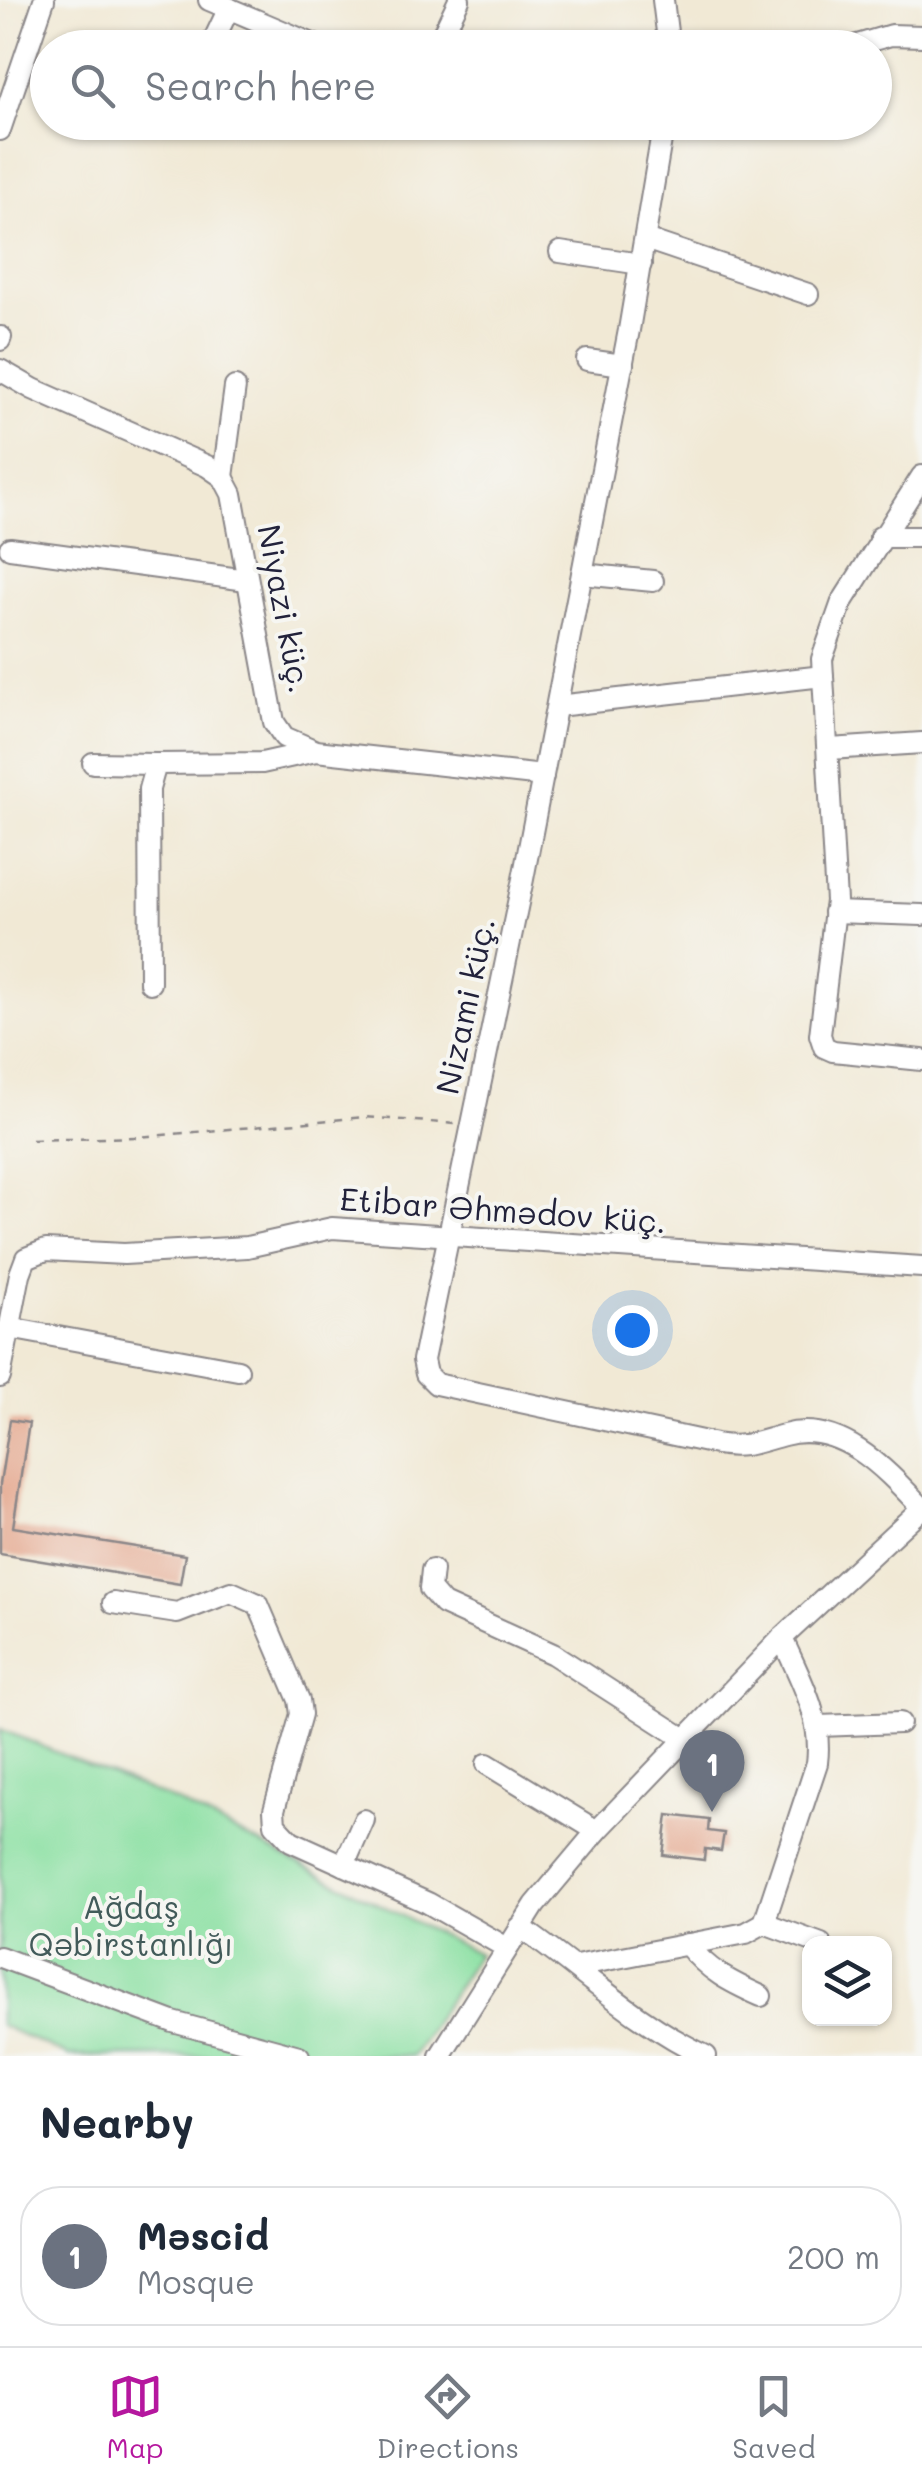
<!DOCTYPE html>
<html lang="en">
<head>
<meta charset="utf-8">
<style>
	:root { --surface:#fff; --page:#f2f2f3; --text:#1f2937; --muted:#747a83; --line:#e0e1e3; --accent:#b5179e }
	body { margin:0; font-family:Mali,sans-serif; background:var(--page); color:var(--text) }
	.controls { position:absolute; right:30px; bottom:30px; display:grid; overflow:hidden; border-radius:20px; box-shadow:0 2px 8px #0004 }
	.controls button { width:90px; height:90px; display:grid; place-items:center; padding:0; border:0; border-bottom:2px solid var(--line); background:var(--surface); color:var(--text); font:50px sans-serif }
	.you { position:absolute; left:632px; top:1330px; width:35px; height:35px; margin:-25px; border:8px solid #fff; border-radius:50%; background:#1a73e8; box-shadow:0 0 0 15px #1a73e833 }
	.badge { display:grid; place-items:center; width:65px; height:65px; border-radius:50%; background:var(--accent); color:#fff; font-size:32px; font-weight:700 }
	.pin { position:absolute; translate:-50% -82px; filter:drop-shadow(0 2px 5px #0008) }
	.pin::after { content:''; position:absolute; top:52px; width:35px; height:30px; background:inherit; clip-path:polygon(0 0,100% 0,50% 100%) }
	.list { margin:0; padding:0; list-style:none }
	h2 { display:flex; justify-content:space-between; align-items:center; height:130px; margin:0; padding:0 40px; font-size:42px }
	h2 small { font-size:32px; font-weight:400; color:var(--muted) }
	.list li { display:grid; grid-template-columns:65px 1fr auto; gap:30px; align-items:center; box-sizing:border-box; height:140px; margin:0 20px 20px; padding:0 20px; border:2px solid var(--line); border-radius:40px }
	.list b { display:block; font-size:38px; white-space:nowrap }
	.list p { margin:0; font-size:32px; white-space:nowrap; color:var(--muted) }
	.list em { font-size:32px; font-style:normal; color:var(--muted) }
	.icon { flex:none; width:55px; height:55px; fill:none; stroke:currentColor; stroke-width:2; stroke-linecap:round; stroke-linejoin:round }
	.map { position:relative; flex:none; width:922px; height:2056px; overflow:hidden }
	.search { position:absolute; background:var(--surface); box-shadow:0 2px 8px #0004; left:30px; right:30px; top:30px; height:110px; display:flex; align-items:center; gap:25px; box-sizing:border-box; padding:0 35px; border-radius:55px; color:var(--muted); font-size:38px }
	.sheet { height:290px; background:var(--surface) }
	nav { display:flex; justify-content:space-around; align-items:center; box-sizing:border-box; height:140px; border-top:2px solid var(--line); background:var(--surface); font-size:28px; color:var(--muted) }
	nav a { display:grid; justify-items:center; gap:5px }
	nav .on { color:var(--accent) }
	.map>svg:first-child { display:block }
	.green { fill:#8be0a3; stroke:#56816f; stroke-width:2.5 }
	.building { fill:#e5aa92 }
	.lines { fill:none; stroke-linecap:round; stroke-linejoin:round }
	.minor-casing { stroke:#8a8688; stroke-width:24 }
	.path { stroke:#8a8688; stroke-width:2.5; stroke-dasharray:8 8; stroke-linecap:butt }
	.minor { stroke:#fff; stroke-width:20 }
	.labels { text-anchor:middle; stroke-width:8; stroke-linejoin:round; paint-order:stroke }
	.street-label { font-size:32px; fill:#22223b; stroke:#f6f6f2 }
	.park-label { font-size:32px; fill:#425b5a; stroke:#f6f6f2 }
</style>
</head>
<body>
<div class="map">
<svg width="922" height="2056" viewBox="0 0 922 2056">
	<rect width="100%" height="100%" fill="#f6f6f2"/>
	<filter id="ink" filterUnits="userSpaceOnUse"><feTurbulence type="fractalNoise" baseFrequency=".01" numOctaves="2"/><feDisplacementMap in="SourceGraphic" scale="20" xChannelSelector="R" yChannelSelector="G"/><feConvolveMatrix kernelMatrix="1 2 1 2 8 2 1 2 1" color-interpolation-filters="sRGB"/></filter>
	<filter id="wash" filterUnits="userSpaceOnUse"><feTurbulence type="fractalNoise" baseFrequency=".0048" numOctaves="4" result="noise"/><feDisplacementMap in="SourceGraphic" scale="40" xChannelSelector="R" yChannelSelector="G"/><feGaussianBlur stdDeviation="2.25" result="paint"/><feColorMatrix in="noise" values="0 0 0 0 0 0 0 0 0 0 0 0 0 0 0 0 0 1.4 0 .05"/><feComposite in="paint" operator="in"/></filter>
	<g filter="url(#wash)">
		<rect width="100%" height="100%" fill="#f1e9d5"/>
		<path class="green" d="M0 1729 179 1803 478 1954 412 2056H68L0 2025Z"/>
		<g id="blocks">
			<g class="building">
				<path d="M10 1420 29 1423 13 1527 185 1555 180 1584 0 1554V1484Z"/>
				<path d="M668 1815 709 1820 708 1831 724 1833 721 1851 705 1849 704 1860 663 1855Z"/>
			</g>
		</g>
	</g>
	<g filter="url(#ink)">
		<use href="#blocks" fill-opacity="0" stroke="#8a8688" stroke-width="2.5"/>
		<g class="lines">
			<g class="minor-casing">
				<g id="minor">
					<path d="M209 0 322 48"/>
					<path d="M663 0 669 48"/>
					<path d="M210 48 229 8"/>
					<path d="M436 48 459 0"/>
					<path d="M847 48 891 35 922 36"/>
					<path d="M664 122 629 330 523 879 423 1360 426 1374 436 1384 716 1444C744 1449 757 1442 784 1435 841 1419 887 1471 922 1508"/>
					<path d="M0 130 44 0"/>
					<path d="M645 239 808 294"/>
					<path d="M560 252 641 264"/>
					<path d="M0 340 1 337"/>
					<path d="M587 360 623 365"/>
					<path d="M0 370 33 389 207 466 223 477 232 494 274 722 284 737 316 751 543 776"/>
					<path d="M922 476 842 602 822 659 836 901 820 1035 824 1047 833 1051 922 1060"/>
					<path d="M223 477 235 387"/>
					<path d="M880 537H922"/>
					<path d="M10 548 247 580"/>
					<path d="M582 574 653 581"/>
					<path d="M557 706 823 676"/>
					<path d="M830 749 922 743"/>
					<path d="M93 763 156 764"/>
					<path d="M834 912 922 915"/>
					<path d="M150 983 149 789 156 764 262 763 316 751"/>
					<path d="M9 1328 238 1370"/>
					<path d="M0 1377 20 1274 26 1258 46 1250 124 1254 247 1247 332 1228 922 1267"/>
					<path d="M432 1570 430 1589 443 1604 553 1654 685 1739"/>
					<path d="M113 1603 177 1613 231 1592 258 1604 299 1700 301 1714 274 1810 275 1824 291 1841 428 1903 507 1948"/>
					<path d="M819 1726 900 1723"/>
					<path d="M487 1764 597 1831"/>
					<path d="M344 1865 364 1820"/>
					<path d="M764 1923 821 1944"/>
					<path d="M520 1927C583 1971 636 2023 706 2056"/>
					<path d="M687 1944C708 1971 730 1982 761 1996"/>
					<path d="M0 1957 173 2022 299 2056"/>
					<path d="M576 1966 746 1933 764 1923 817 1763C823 1717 800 1679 782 1638"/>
					<path d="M440 2056 535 1905 597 1831 782 1638 922 1508"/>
				</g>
			</g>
			<path class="path" d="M32 1140 139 1137 365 1117 455 1124"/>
			<use href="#minor" class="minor"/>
		</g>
	</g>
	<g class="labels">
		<g class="street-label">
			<text transform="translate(284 609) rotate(79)" y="11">Niyazi küç.</text>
			<text transform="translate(466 1006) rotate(-78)" y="11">Nizami küç.</text>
			<text transform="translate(503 1211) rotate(4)" y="11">Etibar Əhmədov küç.</text>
		</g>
		<g class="park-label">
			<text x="131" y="1919">Ağdaş<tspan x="131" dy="37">Qəbirstanlığı</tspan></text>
		</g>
	</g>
</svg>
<div class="controls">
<button><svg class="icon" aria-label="layers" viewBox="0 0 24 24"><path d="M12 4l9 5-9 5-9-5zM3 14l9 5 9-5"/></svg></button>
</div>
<div class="you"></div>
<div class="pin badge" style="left:712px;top:1812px;background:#6b7280">1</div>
<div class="search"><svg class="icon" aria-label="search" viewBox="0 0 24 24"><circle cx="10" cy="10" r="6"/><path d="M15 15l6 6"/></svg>Search here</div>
</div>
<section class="sheet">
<h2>Nearby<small></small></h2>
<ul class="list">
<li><span class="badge" style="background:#6b7280">1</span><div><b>Məscid</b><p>Mosque</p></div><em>200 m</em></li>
</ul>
</section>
<nav>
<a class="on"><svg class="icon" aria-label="map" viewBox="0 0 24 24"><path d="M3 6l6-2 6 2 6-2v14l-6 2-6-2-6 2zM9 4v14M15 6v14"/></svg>Map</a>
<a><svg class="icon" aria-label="directions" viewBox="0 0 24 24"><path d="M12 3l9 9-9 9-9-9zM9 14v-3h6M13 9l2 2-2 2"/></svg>Directions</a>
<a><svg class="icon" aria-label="saved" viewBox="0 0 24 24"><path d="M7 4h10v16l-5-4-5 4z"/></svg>Saved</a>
</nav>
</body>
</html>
